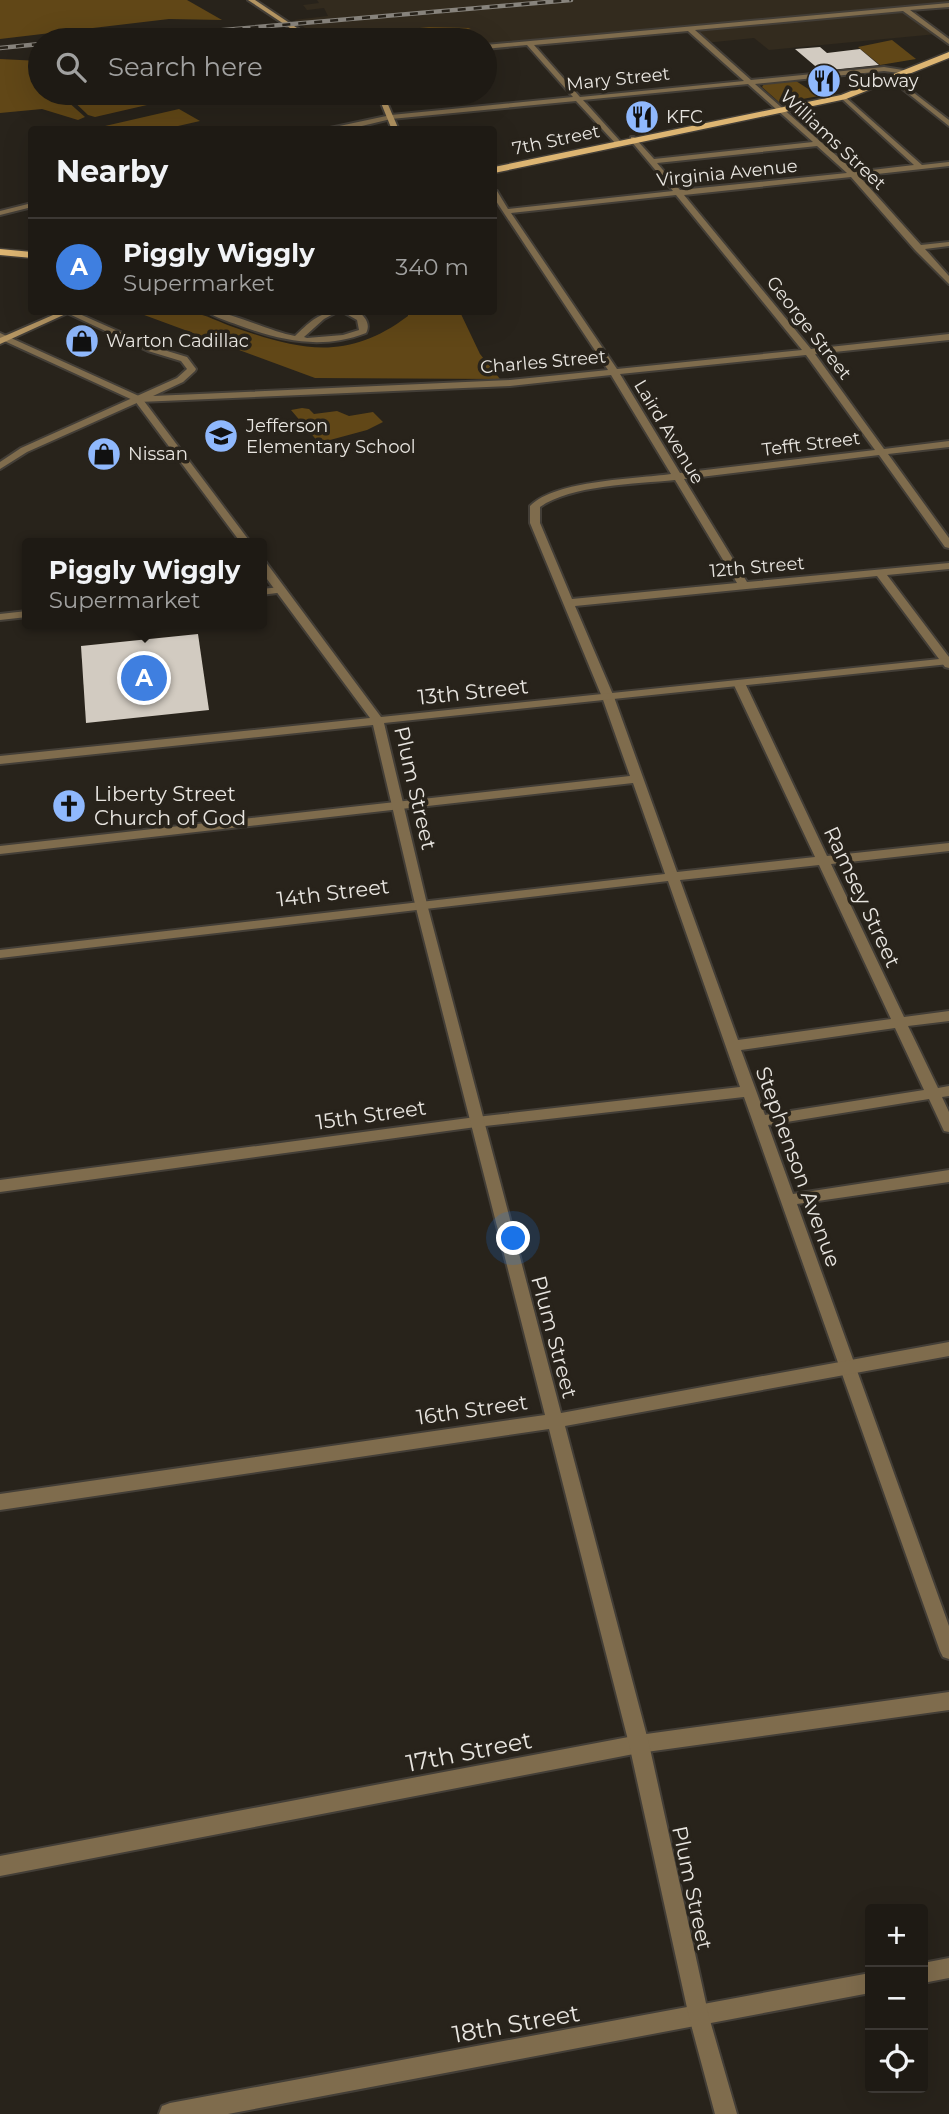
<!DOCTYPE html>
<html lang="en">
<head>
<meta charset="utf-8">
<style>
	:root { --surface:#1e1a14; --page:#2b2722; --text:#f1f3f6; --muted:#a1a1a0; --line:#3c3834; --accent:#7c3aed }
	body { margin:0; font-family:Montserrat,sans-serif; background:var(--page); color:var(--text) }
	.controls { position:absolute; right:21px; bottom:21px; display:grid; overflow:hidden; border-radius:7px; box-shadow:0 7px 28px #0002 }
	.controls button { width:63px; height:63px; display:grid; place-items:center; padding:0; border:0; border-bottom:2px solid var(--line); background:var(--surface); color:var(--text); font:35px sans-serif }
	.you { position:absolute; left:514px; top:1239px; width:24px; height:24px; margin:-18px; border:5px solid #fff; border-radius:50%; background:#1a73e8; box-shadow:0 0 0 10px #1a73e833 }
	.badge { display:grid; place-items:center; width:46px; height:46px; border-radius:50%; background:var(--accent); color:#fff; font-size:23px; font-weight:700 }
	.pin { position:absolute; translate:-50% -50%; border:4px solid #fff; box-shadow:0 2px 7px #0006 }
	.popup { position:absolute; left:22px; top:538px; width:245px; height:91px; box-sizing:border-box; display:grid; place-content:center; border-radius:7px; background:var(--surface); filter:drop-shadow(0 2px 5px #0005); font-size:23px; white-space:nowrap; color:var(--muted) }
	.popup b { font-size:26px; color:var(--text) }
	.popup::after { content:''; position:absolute; left:50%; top:100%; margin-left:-14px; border:14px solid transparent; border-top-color:var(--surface) }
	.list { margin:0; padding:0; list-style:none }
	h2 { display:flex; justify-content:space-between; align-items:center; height:91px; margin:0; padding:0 28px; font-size:30px }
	h2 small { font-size:23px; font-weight:400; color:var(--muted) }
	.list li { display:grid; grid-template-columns:46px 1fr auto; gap:21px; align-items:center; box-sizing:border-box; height:98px; padding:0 28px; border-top:2px solid var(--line) }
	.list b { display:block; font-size:26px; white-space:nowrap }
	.list p { margin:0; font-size:23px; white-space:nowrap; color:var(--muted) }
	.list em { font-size:23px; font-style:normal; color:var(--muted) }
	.icon { flex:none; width:38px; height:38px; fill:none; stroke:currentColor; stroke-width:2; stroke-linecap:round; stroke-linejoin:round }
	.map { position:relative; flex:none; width:949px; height:2114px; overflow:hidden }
	.search { position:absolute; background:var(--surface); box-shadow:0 7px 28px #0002; left:28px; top:28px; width:469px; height:77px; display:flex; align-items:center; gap:18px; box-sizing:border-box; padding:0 24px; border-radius:38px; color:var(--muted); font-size:26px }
	.panel { position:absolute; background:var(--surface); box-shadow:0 7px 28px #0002; left:28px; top:126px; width:469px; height:189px; border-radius:7px }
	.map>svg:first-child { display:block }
	.built { fill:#332b1e }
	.green { fill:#614717 }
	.building { fill:#d2cbc1 }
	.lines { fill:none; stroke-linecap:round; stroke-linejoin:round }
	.minor-casing { stroke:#433e37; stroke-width:4 }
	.tertiary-casing { stroke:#433e37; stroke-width:4 }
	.secondary-casing { stroke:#433e37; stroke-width:4 }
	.primary-casing { stroke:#433e37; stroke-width:3 }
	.minor { fill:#7f6c4d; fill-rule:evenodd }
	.tertiary { fill:#7f6c4d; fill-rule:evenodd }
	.secondary { fill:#b49562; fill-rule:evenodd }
	.primary { fill:#ddb572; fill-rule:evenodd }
	.rail-casing { stroke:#88847d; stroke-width:4.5 }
	.rail { stroke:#28231b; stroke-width:2.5; stroke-dasharray:8; stroke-linecap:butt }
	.labels { text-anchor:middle; stroke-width:7; stroke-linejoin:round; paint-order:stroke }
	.far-street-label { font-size:18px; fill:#e8e5e0; stroke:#28231b }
	.far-poi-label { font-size:18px; fill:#e8e5e0; stroke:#28231b; text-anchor:start }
	.street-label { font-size:21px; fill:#e8e5e0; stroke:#28231b }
	.poi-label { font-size:21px; fill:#e8e5e0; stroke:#28231b; text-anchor:start }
	.near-street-label { font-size:24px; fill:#e8e5e0; stroke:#28231b }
</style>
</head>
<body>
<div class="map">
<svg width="949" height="2114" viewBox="0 0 949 2114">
	<rect width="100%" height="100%" fill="#28231b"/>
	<path class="built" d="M317 0H949V5L905 9 937 34 769 50 754 38 705 43 688 28 485 47V40H322L294 20 328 16 324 8 307 10 303 5 319 3Z"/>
	<g class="green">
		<path d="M0 0H187L222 20 169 19 0 39Z"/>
		<path d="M429 27 471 28C437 44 398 40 361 40L360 38 373 33Z"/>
		<path d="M892 40 916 59 880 65 858 47Z"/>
		<path d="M0 59 40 61V93H58L85 117 78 120 42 109 0 113Z"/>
		<path d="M796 81 819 96 780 103 762 87 764 84Z"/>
		<path d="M65 93H199L95 117 88 115Z"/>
		<path d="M179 109 200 121 165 129H92Z"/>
		<path d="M136 312C153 311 173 309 190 312 205 314 221 323 236 328 302 351 348 361 408 316V312H460L480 354 500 379 315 378Z"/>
		<path d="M302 408 309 409 314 414 337 411 349 416 373 412 383 422 367 430 319 443 291 410Z"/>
	</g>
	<g class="building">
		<path d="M820 47 827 53 860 49 879 65 821 71 795 49Z"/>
		<path d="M198 634 209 710 86 723 81 646Z"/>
	</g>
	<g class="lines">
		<g class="minor-casing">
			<g id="minor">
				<path d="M949 3V7L910 10 949 39V44L903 11 695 30 751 80 884 67 909 71 907 74 884 71 755 84 855 172 914 165 841 98 843 95 922 165 949 162V166L859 176 921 245 949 242V246L925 249 949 276V284L915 250 851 177 684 195 811 349 949 334V340L815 354 884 449 949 441V447L888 454 949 538V548L945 547 879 455 684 479 747 582 949 563V569L887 575 949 657V668L945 667 877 576 575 606 614 697 677 872 815 857 733 683 739 680 745 683 827 856 949 843V851L831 864 904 1017 949 1011V1021L908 1026 938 1088 949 1086V1096L942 1097 949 1112V1132L944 1131 929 1099 768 1125 793 1194 949 1170V1182L797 1204 949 1626V1659L943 1657 940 1651 744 1097 476 1127 0 1192V1180L476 1117 740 1087 668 881 0 958V950L665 874 633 783 0 854V846L630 776 602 697 530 523V506C556 480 635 479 671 474L611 375 510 386 139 402 27 452 0 469V462L21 448 177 378 187 369 181 361 148 351 65 312H75L154 347 187 357 196 369 195 371 183 382 153 396 510 380 608 370 494 198V191H497L508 209 673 191 631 141V137H634L654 159 813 142 748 84 583 100 620 141V145H617L576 101 391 119 345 130 330 128 391 115 573 97 527 45 485 49V45ZM688 31 744 81 580 97 534 45ZM817 146 847 173 680 190 657 163ZM676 195 802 350 617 369 511 213ZM806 355 875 450 680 473 620 374ZM675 480 737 583 572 599 540 523V507C571 485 636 484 675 480ZM819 865 891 1019 738 1040 680 880ZM895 1028 924 1090 765 1115 741 1050Z"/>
				<path d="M892 76 949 120V126L890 79Z"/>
				<path d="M32 203V207L0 215V211Z"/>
				<path d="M208 312C228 310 270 332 295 336 308 324 318 312 337 312L324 319 304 337 307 338 343 335 359 330 357 320 343 312 361 314C367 319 370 326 366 333 322 350 281 341 238 325 228 321 216 318 208 312Z"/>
				<path d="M281 587 285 588V592L261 595V589Z"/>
				<path d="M27 611V617L0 620V614Z"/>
				<path d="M949 1692V1710L639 1753 0 1876V1856L639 1735Z"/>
				<path d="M949 1958V1978L923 1983V1963Z"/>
				<path d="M870 1973V1993L228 2114H159L162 2106 170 2103Z"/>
			</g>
		</g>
		<g class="tertiary-casing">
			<g id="tertiary">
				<path d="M0 333 141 397 251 543H241L135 401 0 339Z"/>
				<path d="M261 560 265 561 381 717 949 658V664L384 723 427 904 561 1413 949 1342V1356L565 1426 649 1744 709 2017 737 2114H715L689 2017 629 1744 549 1429 0 1510V1494L545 1415 415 904 373 725 0 764V756L370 718 261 571Z"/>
			</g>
		</g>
		<g class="secondary-casing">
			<g id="secondary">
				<path d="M248 0H255L315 40H308Z"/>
				<path d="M377 93H383L399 130H392Z"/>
				<path d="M60 312H70L0 344V338Z"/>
			</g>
		</g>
		<g class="primary-casing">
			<g id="primary">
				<path d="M949 52V58L846 99 494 173V167L841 95Z"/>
				<path d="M0 249 32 252V258L0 255Z"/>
			</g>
		</g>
		<use href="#minor" class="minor"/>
		<use href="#tertiary" class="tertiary"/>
		<use href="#secondary" class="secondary"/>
		<use href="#primary" class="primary"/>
		<g class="rail-casing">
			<g id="rail">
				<path d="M85 40 117 37"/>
				<path d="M107 40 571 0"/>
				<path d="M0 48 40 44"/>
			</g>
		</g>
		<use href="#rail" class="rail"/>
	</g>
	<defs>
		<g id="restaurant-disc" transform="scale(1.75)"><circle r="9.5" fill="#8fb8fd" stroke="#28231b"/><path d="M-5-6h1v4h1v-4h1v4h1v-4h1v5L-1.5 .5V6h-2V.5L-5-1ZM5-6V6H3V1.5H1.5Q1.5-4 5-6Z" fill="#111"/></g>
		<g id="shop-disc" transform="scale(1.75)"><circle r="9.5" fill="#8fb8fd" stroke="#28231b"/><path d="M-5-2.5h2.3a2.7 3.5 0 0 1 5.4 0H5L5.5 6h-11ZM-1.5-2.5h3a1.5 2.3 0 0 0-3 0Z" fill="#111"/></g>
		<g id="school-disc" transform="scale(1.75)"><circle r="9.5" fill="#8fb8fd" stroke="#28231b"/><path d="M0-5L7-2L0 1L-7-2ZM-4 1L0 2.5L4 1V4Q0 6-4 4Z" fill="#111"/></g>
		<g id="church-disc" transform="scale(1.75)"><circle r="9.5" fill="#8fb8fd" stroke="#28231b"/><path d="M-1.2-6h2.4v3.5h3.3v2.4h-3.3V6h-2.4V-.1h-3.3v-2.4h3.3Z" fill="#111"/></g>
	</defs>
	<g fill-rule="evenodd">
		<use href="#restaurant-disc" x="824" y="81"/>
		<use href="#restaurant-disc" x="642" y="117"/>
		<use href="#shop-disc" x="82" y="341"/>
		<use href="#school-disc" x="221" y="436"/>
		<use href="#shop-disc" x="104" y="454"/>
		<use href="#church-disc" x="69" y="806"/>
	</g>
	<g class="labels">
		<g class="far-street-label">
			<text transform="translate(618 79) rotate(-6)" y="6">Mary Street</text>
			<text transform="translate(556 140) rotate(-12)" y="6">7th Street</text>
			<text transform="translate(833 140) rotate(43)" y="6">Williams Street</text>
			<text transform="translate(727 173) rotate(-6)" y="6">Virginia Avenue</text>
			<text transform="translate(809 328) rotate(52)" y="6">George Street</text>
			<text transform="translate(543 362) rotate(-5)" y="6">Charles Street</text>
			<text transform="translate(669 432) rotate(59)" y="6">Laird Avenue</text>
			<text transform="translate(811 444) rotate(-7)" y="6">Tefft Street</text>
			<text transform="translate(757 567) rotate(-5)" y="6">12th Street</text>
		</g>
		<g class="far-poi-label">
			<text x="848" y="87">Subway</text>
			<text x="666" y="123">KFC</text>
			<text x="106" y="347">Warton Cadillac</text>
			<text x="246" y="432">Jefferson<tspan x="246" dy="21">Elementary School</tspan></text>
			<text x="128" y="460">Nissan</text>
		</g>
		<g class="street-label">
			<text transform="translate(473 692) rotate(-6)" y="7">13th Street</text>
			<text transform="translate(415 788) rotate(77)" y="7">Plum Street</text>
			<text transform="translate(333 893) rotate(-7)" y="7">14th Street</text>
			<text transform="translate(862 897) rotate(65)" y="7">Ramsey Street</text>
			<text transform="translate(371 1115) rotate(-8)" y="7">15th Street</text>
			<text transform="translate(798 1167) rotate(70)" y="7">Stephenson Avenue</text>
			<text transform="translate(554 1337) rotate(75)" y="7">Plum Street</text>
			<text transform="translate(472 1410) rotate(-8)" y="7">16th Street</text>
			<text transform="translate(692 1888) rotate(78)" y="7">Plum Street</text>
		</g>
		<g class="poi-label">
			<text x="94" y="801">Liberty Street<tspan x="94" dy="24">Church of God</tspan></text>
		</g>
		<g class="near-street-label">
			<text transform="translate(469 1752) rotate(-11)" y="8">17th Street</text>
			<text transform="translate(516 2024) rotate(-10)" y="8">18th Street</text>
		</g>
	</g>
</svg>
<div class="controls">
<button>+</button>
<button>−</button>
<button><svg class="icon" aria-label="locate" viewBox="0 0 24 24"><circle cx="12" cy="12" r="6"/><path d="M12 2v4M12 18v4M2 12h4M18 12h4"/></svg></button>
</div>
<div class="you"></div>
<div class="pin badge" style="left:144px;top:678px;background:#3f7fe0">A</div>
<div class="popup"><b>Piggly Wiggly</b>Supermarket</div>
<div class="search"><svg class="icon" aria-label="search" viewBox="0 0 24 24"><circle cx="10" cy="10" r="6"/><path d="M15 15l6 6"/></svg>Search here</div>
<section class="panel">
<h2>Nearby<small></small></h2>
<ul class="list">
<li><span class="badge" style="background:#3f7fe0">A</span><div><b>Piggly Wiggly</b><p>Supermarket</p></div><em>340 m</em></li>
</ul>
</section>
</div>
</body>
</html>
